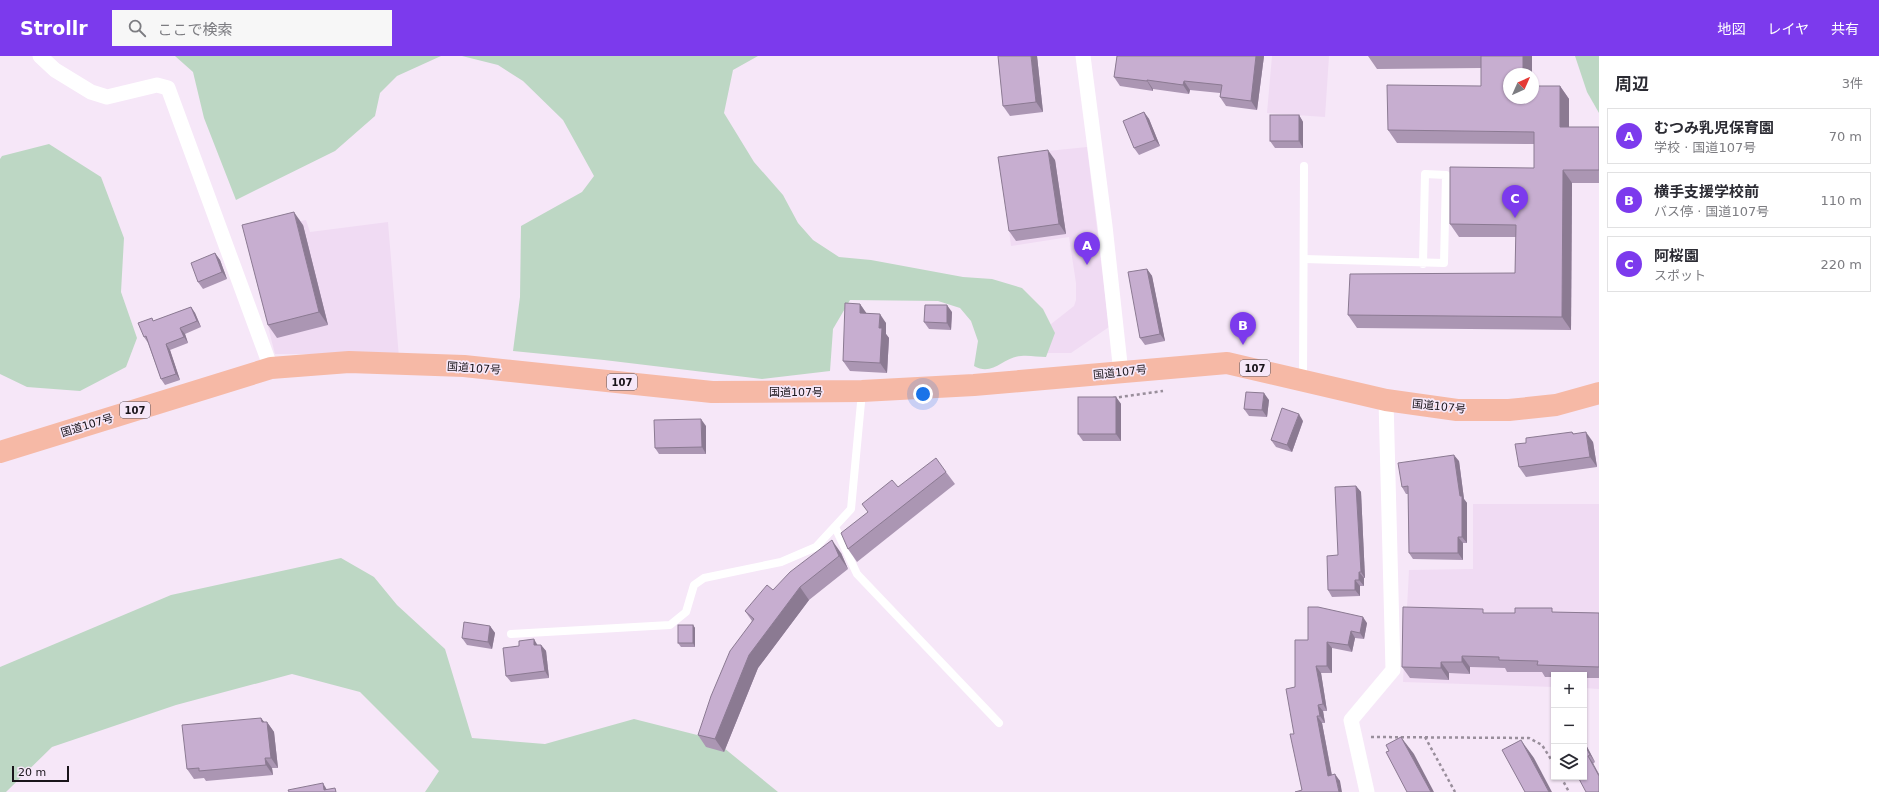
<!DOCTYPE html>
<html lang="ja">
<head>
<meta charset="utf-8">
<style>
	:root { --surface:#fff; --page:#f7f7f7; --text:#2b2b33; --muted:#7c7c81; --line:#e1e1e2; --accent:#7c3aed }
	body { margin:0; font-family:"DejaVu Sans","Noto Sans JP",sans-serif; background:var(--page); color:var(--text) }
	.controls { position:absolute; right:12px; bottom:12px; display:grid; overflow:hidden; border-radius:0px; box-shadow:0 1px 3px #0004 }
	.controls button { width:36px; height:36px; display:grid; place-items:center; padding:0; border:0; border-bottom:1px solid var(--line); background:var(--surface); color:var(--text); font:20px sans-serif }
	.compass { position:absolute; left:1503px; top:12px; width:36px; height:36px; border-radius:50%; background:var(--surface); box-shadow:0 1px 3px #0004; rotate:45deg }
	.scale { position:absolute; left:12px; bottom:10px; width:57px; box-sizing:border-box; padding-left:4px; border:2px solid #19141a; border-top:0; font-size:11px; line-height:14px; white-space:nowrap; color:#19141a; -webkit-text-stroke:3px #f6e7f8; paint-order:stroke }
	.you { position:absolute; left:923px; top:338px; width:14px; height:14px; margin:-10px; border:3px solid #fff; border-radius:50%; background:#1a73e8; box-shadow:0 0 0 6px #1a73e833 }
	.badge { display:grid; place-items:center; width:26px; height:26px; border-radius:50%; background:var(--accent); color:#fff; font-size:13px; font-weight:700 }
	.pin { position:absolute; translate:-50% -33px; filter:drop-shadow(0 1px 2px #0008) }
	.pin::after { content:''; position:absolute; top:21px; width:14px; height:12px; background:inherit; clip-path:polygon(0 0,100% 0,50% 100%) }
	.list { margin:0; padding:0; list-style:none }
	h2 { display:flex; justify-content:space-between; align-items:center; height:52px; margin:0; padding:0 16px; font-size:17px }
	h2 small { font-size:13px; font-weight:400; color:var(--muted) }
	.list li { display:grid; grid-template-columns:26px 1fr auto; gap:12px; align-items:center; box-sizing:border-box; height:56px; margin:0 8px 8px; padding:0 8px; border:1px solid var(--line); border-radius:0px }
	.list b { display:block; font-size:15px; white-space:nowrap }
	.list p { margin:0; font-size:13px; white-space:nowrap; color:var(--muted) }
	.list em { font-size:13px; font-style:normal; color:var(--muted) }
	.icon { flex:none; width:22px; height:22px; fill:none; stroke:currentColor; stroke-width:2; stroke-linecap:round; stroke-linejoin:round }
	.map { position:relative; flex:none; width:1599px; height:736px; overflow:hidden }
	header { display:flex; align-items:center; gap:24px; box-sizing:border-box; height:56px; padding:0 20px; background:var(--accent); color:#fff }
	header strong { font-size:19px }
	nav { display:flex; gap:22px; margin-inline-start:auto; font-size:14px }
	.search { width:280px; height:36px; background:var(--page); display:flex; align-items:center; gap:10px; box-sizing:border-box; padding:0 14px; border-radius:0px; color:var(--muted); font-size:15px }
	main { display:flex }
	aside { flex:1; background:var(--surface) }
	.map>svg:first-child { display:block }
	.built { fill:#f0dbf3 }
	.green { fill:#bdd7c4 }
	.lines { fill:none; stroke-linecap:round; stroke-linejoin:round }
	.path { stroke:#998e9b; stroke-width:2.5; stroke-dasharray:3 3; stroke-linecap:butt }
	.lane { stroke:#fff; stroke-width:8 }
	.street { stroke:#fff; stroke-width:15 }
	.highway { stroke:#f6b9a6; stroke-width:22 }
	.wall { fill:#ab96b3 }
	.shaded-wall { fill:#8b7a92 }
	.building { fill:#c7aed0; stroke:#8b7a92 }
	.labels { text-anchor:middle; stroke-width:3.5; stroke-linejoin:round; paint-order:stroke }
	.shield { fill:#f6e7f8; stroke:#5b535d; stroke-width:1 }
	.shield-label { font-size:10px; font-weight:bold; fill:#19141a }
	.street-label { font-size:11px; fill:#19141a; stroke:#f6e7f8 }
</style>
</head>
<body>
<header>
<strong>Strollr</strong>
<div class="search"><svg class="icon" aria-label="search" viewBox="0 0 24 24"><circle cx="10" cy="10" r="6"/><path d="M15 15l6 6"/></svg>ここで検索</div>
<nav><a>地図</a><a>レイヤ</a><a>共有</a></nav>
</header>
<main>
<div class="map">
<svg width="1599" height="736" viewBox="0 0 1599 736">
	<rect width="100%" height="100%" fill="#f6e7f8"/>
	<g class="built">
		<path d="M1272 0H1329L1325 61 1267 57Z"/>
		<path d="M1087 91 1109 271 1071 297H1036L1032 283 1074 250 1076 244V227L1069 181 1011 190 1000 100Z"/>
		<path d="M306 164 310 176 388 166 399 302 327 298H275L244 177Z"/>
		<path d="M1473 448H1599V633L1584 632V619H1554V631L1403 626 1409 514 1473 513Z"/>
	</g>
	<g class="green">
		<path d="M175 0H441L397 20 380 37 375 60 335 95 236 144 204 62 193 16Z"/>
		<path d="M462 0H758L733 14 724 57 754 106 783 139 798 167 813 184 839 201 871 204 963 221 992 223 1022 232 1043 253 1055 277 1046 301C1038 301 1029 299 1021 300 1003 301 993 321 974 310L978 285 971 265 960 252 938 245 850 244 833 273 830 315 762 323 604 304 513 295 520 241 521 170 582 136 594 120 563 64 523 25 498 9Z"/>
		<path d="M1575 0H1599V57L1587 36Z"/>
		<path d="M49 88 101 121 124 182 121 236 137 282 126 311 80 335 27 331 0 318V103L2 100Z"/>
		<path d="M341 502 374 521 397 549 445 593 472 682 545 688 634 663 713 683 778 736H425L439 715 360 636 292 618 176 649 52 691 6 736H0V611L171 539Z"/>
	</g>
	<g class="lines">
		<g class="path">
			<path d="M1113 342 1163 335"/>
			<path d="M1371 681 1529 682 1542 689 1554 708"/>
			<path d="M1425 681 1455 736"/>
			<path d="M1561 721 1569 736"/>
		</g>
		<g class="lane">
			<path d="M1304 203 1444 207 1446 119 1425 118 1423 208"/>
			<path d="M1303 323 1304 110"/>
			<path d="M835 471 857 518 999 667"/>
			<path d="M511 578 670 569 686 556 694 529 704 522 781 506 816 491 851 453 862 336"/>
		</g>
		<g class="street">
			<path d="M40 0 55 14 91 36 107 41 157 29 168 32 271 312"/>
			<path d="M1083 0 1105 170 1121 317"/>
			<path d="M1367 736 1351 664 1393 614 1386 344"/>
		</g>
		<path class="highway" d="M0 396 271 312 349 306 464 310 712 336 862 335 974 329 1227 307 1386 344 1457 354H1509L1556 349 1599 337"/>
	</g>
	<g class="wall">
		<path d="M1037 0 1043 56 1010 60 1003 50Z"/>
		<path d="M1117 0H1264L1257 54 1226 50 1220 41V37L1190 34 1189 38 1153 33V35L1120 30 1114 21Z"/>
		<path d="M1368 0H1532V18L1509 42 1560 30 1569 43V71H1599V127H1572L1571 274 1357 272 1348 259 1515 217 1516 181H1459L1450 168 1534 112V88L1397 87 1388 74 1481 30V12L1377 13Z"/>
		<path d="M1144 56 1149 63 1160 90 1139 99 1134 92Z"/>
		<path d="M1299 59 1303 66V92H1275L1270 85Z"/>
		<path d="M1055 104 1066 178 1016 185 1009 175Z"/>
		<path d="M303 169 328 269 277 282 268 269Z"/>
		<path d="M215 197 220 204 227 223 203 233 198 226Z"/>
		<path d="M1147 213 1152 220 1165 285 1145 289 1140 282Z"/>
		<path d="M860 248 866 257 886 267V278L889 282 887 317 850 315 843 305Z"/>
		<path d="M191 251 195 257 201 271 185 278 188 287 170 294 180 324 165 329 161 323 148 287 144 281 154 265Z"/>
		<path d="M952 256 951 274 929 273 924 266Z"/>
		<path d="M1116 341 1121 348V385H1083L1078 378Z"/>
		<path d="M1269 344 1267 361 1249 360 1244 353Z"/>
		<path d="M1303 365 1292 396 1276 391 1271 384Z"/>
		<path d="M706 370V398H659L655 392Z"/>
		<path d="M1572 376 1574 378 1593 386 1597 411 1526 421 1519 411 1526 387Z"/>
		<path d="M1459 405 1464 443 1467 447V487H1463V504L1413 503 1409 497 1408 438H1406L1402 431Z"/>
		<path d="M946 416 955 428 857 506 848 493 868 456 898 431Z"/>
		<path d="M1356 430 1361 436 1365 522H1364V530H1360V540L1332 541 1328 534 1338 499Z"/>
		<path d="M841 497 848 513 809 544 758 612 724 696 706 691 698 679 752 565 745 555Z"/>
		<path d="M1555 556 1599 557V622H1584V619H1554V621H1545L1542 616H1507L1505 612 1470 611V618L1449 617V624L1410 622 1402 611 1486 557H1515Z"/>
		<path d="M1367 567 1364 583 1355 582 1352 596 1332 592V617H1321L1327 655H1323L1325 667H1322L1332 719 1340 725 1302 734 1294 678 1295 631 1308 584Z"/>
		<path d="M693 569 695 572V591H681L678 587Z"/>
		<path d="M490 570 495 577 492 593 467 589 462 582Z"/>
		<path d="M538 589H541L546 595 549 622 511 626 506 620Z"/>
		<path d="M261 662 264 666H267L274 676 278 712H272L273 719 206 725 204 722 194 723 187 713Z"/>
		<path d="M1584 685 1595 706 1578 721Z"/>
	</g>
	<g class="shaded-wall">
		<path d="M1031 0H1037L1043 56 1036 46Z"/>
		<path d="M1256 0H1264L1257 54 1251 45Z"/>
		<rect x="1523" y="0" width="9" height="18"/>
		<path d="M1147 24 1153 33V35L1147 25Z"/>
		<path d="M1184 25 1190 34 1189 38 1183 29Z"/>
		<path d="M1560 30 1569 43V84L1560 71Z"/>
		<path d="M1144 56 1149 63 1160 90 1155 84Z"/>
		<path d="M1299 59 1303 66V92L1299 85Z"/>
		<path d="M1048 94 1055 104 1066 178 1059 168Z"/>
		<path d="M1563 114 1572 127 1571 274 1562 261Z"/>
		<path d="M294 156 303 169 328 269 319 256Z"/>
		<path d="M215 197 220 204 227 223 222 216Z"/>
		<path d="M1147 213 1152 220 1165 285 1160 278Z"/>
		<path d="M860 248 867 258 860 257Z"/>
		<path d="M947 249 952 256 951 274 947 267Z"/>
		<path d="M191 251 195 257 201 271 197 265Z"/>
		<path d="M880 258 886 267V278L889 282 887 317 880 307 879 272Z"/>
		<path d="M180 272 185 278 188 287 184 281Z"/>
		<path d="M166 288 170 294 180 324 176 318Z"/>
		<path d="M1264 337 1269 344 1267 361 1262 354Z"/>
		<path d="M1116 341 1121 348V385L1116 378Z"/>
		<path d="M1299 358 1303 365 1292 396 1287 389Z"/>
		<path d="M701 363 706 370V398L702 391Z"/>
		<path d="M1586 376 1593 386 1597 411 1590 401Z"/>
		<path d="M1454 399 1459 405 1464 443 1467 447V487L1462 481 1460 440Z"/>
		<path d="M1356 430 1361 436 1365 522 1361 516Z"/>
		<path d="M1458 481 1463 487V504L1458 497Z"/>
		<path d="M832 484 841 497 848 513 839 500Z"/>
		<path d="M1359 516 1364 522V530L1359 524Z"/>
		<path d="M1355 524 1360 530V540L1355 534Z"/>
		<path d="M800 531 809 544 758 612 724 696 715 683 749 599Z"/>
		<path d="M1363 561 1367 567 1364 583 1360 577Z"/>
		<path d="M693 569 695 572V591L693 587Z"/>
		<path d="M490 570 495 577 492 593 488 586Z"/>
		<path d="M1351 575 1355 582 1352 596 1348 589Z"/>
		<path d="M534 583 538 590 534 589Z"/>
		<path d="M1327 586 1332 592V617L1327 610Z"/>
		<path d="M541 589 546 595 549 622 545 615Z"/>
		<path d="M1462 600 1470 611V618L1462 606Z"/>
		<path d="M1441 606 1449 617V624L1441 612Z"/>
		<path d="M1316 610 1321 617 1327 655 1323 648Z"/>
		<path d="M1318 649 1323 655 1325 667 1320 660Z"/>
		<path d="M1317 660 1322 667 1333 726 1328 720Z"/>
		<path d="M261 662 268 671 267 666 274 676 278 712 271 702Z"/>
		<path d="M1401 681 1414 698 1434 736H1431Z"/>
		<path d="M1521 684 1534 702 1552 736H1549Z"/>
		<path d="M1584 685 1595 706 1590 699 1584 687Z"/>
		<path d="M1588 700 1593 707 1599 718V720Z"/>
		<path d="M265 702 272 712 273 719 266 709Z"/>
		<path d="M1335 718 1340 725 1342 736H1339Z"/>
		<path d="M323 727 327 734H324Z"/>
	</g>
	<g class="building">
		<path d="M998 0H1031L1036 46 1003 50Z"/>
		<path d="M1117 0H1256L1251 45 1220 41 1222 29 1184 25 1183 29 1147 24V25L1114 21Z"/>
		<path d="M1481 0H1523V18H1509V42H1533V30H1560V71H1599V114H1563L1562 261 1348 259 1350 218 1515 217 1516 169 1450 168V111L1534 112V76L1388 74 1387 29 1481 30Z"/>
		<path d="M1144 56 1155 84 1134 92 1123 65Z"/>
		<rect x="1270" y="59" width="29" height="26"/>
		<path d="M1048 94 1059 168 1009 175 998 101Z"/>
		<path d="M294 156 319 256 268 269 242 169Z"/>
		<path d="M215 197 222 216 198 226 191 207Z"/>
		<path d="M1147 213 1160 278 1140 282 1128 216Z"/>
		<path d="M845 247 860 248V257L880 258 879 272H882L880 307 843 305Z"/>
		<path d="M925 249H947V267L924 266Z"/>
		<path d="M191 251 197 265 180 272 184 281 166 288 176 318 161 323 146 280 144 281 138 267 152 262 153 265Z"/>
		<path d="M1246 336 1264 337 1262 354 1244 353Z"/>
		<rect x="1078" y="341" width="38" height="37"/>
		<path d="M1282 352 1299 358 1287 389 1271 384Z"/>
		<path d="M701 363 702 391 655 392 654 364Z"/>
		<path d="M1572 376 1573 378 1586 376 1590 401 1519 411 1515 388 1526 387V382Z"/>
		<path d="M1454 399 1460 440H1462V481H1458V497H1409L1408 430 1402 431 1398 407Z"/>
		<path d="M936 402 946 416 848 493 841 477 868 456 862 448 892 424 898 431Z"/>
		<path d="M1356 430 1361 516H1359V524H1355V534H1328L1327 500 1338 499 1335 431Z"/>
		<path d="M832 484 839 500 800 531 749 599 715 683 698 679 711 640 730 595 754 563 745 555 767 529 773 534 790 516Z"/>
		<path d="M1308 551H1318L1363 561 1360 577 1351 575 1348 589 1327 586V610H1316L1323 648 1318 649 1320 660H1317L1328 720 1335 718 1339 736H1295L1302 734 1290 678H1294L1286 633 1295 631V584H1308Z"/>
		<path d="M1403 551 1483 553V557H1515V552H1552V556L1599 557V611L1537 609 1538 605 1499 604V601L1462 600V606H1441V612L1402 611Z"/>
		<path d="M464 566 490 570 488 586 462 582Z"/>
		<rect x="678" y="569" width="15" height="18"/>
		<path d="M534 583V589H541L545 615 506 620 503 592 519 590V585Z"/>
		<path d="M261 662 262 666H267L271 702H265L266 709 199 715V712L187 713 182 669Z"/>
		<path d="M1401 681 1431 736H1407L1386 696 1389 695 1386 689Z"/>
		<path d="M1521 684 1549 736H1525L1502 694Z"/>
		<path d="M1584 687 1590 699 1588 700 1599 720V736H1586L1578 721H1584Z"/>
		<path d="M323 727 324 734 335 732 336 736H289L288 734Z"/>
	</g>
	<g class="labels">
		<g class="shield">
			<rect x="1240" y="304" width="30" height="16" rx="3"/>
			<rect x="607" y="318" width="30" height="16" rx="3"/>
			<rect x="120" y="346" width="30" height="16" rx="3"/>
		</g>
		<g class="shield-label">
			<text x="1255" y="316">107</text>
			<text x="622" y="330">107</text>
			<text x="135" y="358">107</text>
		</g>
		<g class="street-label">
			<text transform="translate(474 312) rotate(4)" y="4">国道107号</text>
			<text transform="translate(1120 316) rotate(-6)" y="4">国道107号</text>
			<text x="796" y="340">国道107号</text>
			<text transform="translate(1439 350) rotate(6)" y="4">国道107号</text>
			<text transform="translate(87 369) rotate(-17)" y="4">国道107号</text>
		</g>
	</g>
</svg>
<div class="controls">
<button>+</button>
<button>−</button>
<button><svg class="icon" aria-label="layers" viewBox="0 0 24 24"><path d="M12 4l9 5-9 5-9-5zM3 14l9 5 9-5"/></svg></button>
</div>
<svg class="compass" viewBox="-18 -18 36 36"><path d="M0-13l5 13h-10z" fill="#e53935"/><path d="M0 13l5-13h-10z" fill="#7c7c81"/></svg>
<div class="scale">20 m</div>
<div class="you"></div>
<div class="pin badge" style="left:1087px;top:209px">A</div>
<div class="pin badge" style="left:1243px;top:289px">B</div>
<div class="pin badge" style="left:1515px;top:162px">C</div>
</div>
<aside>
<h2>周辺<small>3件</small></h2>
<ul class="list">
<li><span class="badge">A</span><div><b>むつみ乳児保育園</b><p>学校 · 国道107号</p></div><em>70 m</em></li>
<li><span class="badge">B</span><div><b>横手支援学校前</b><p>バス停 · 国道107号</p></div><em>110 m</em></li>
<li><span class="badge">C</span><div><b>阿桜園</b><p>スポット</p></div><em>220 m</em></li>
</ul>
</aside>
</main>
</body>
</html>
